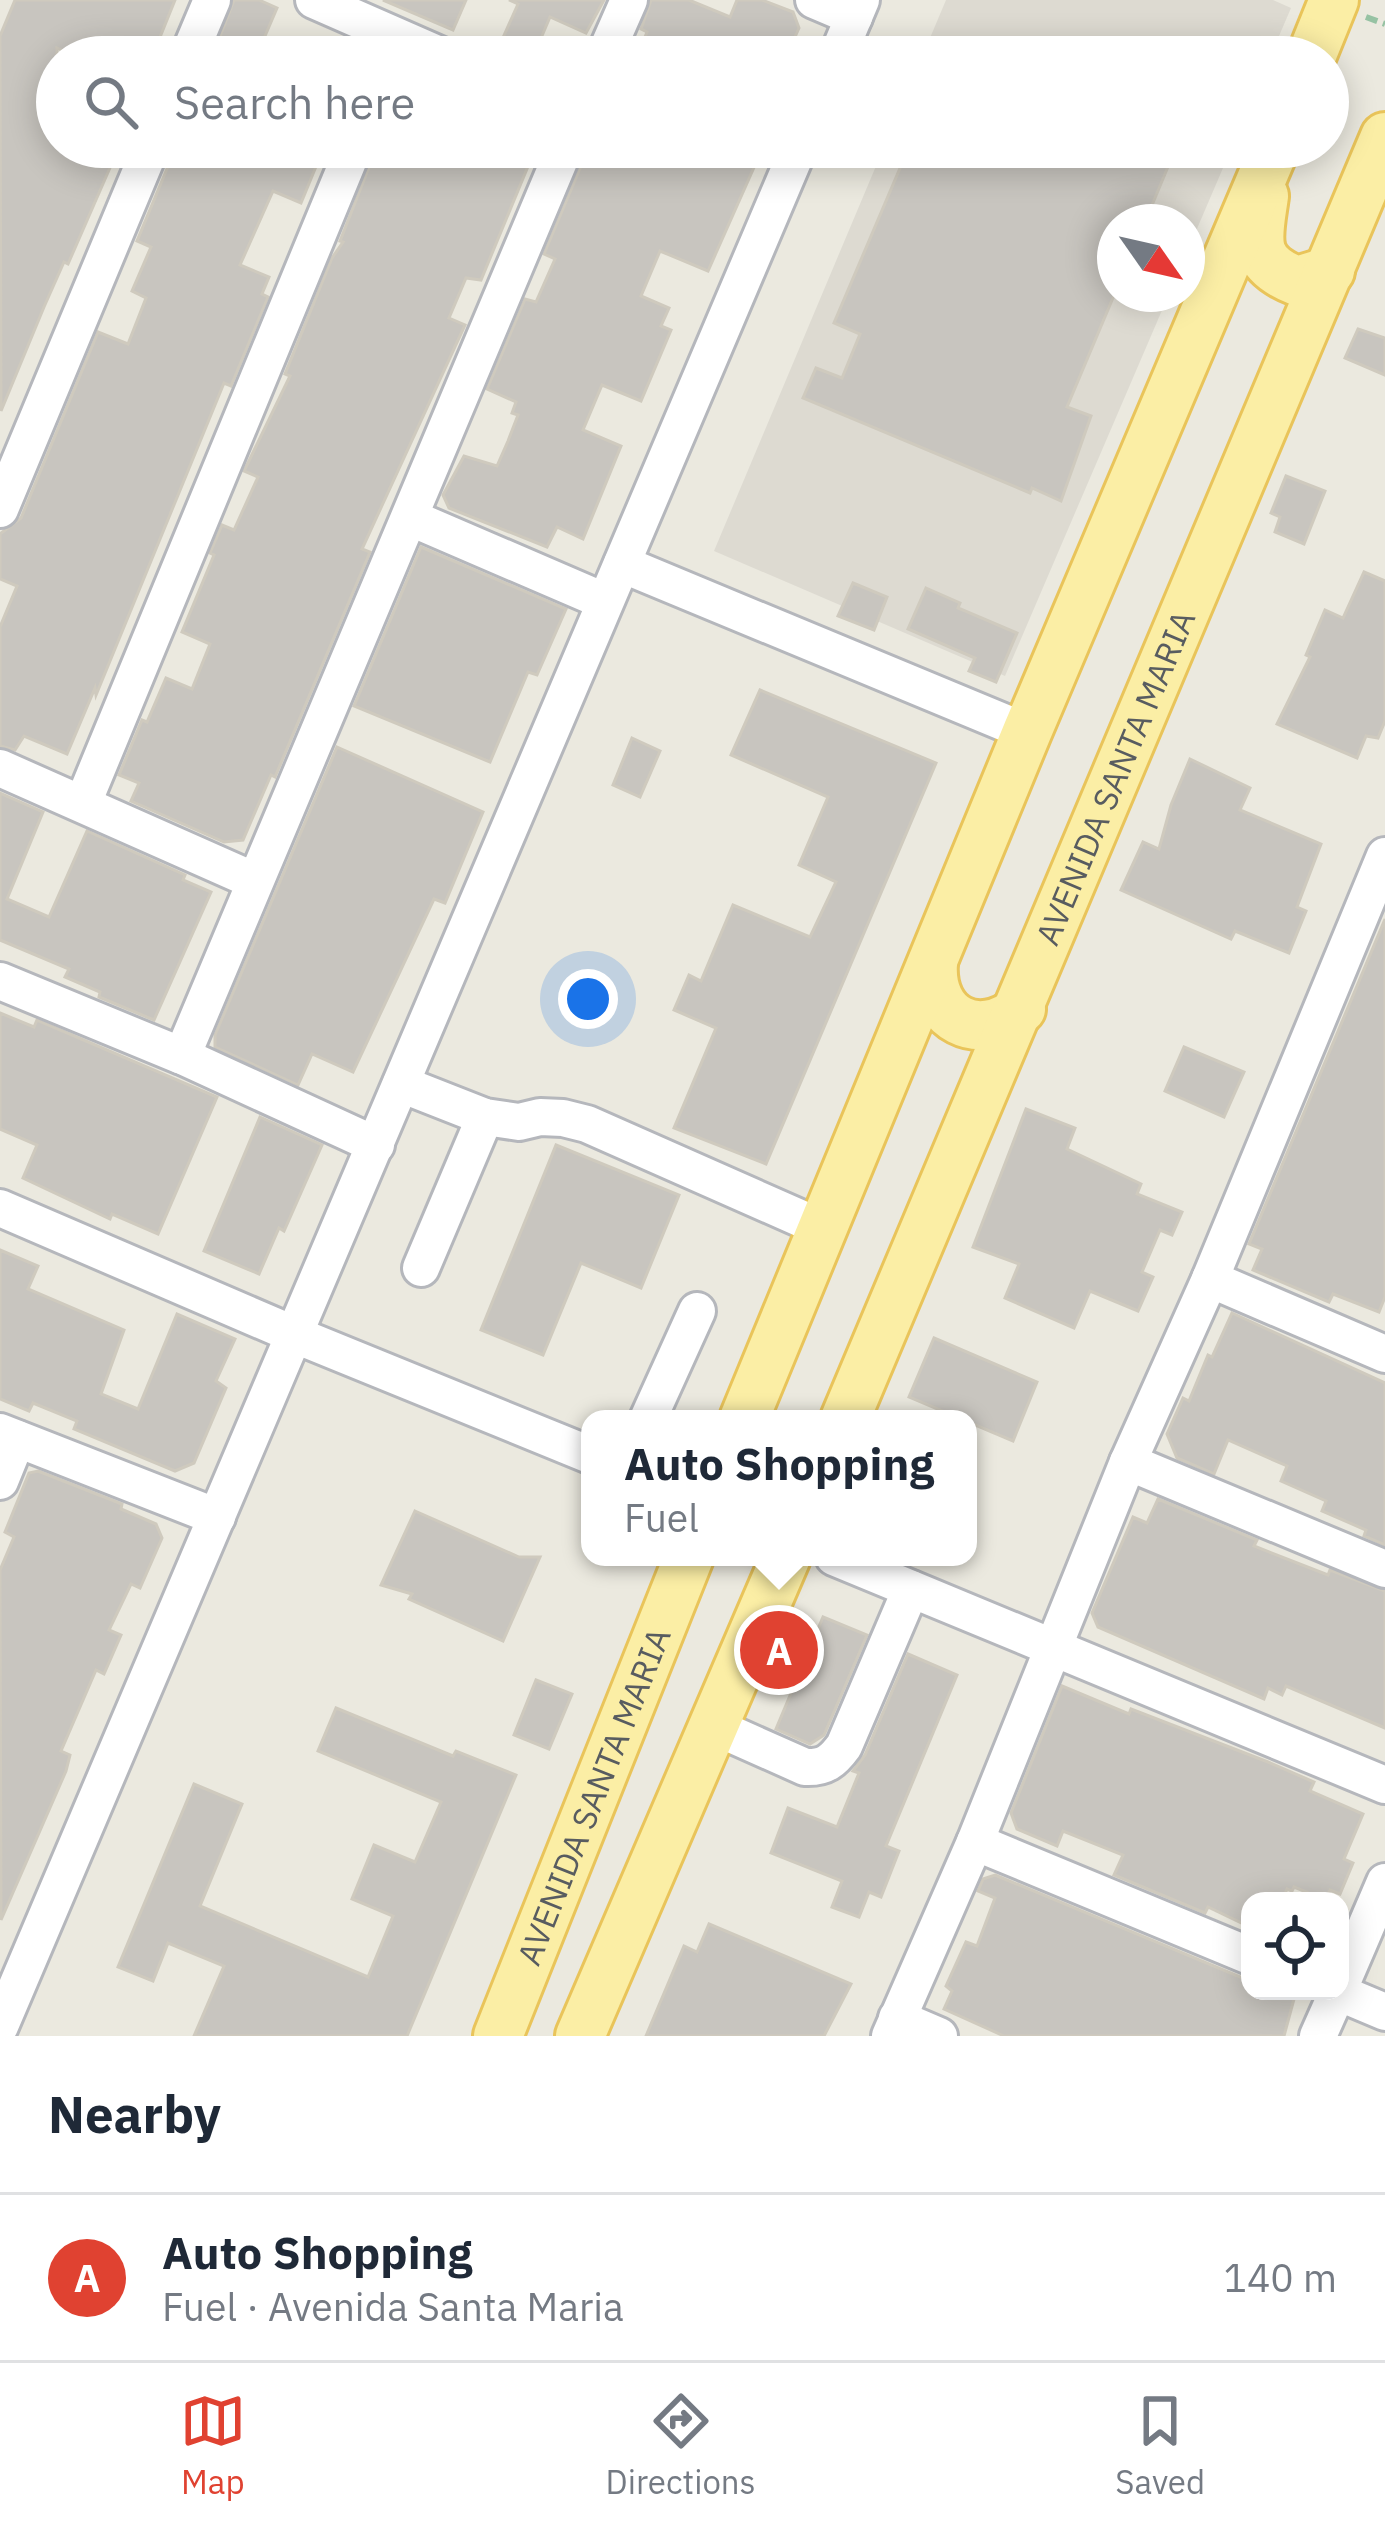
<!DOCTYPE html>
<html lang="en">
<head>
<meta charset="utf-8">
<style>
	:root { --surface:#fff; --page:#f6f6f7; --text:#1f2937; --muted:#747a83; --line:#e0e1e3; --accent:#e04231 }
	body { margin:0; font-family:"IBM Plex Sans",sans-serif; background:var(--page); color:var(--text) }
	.controls { position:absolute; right:36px; bottom:36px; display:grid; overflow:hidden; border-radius:24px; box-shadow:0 6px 30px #0003 }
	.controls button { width:108px; height:108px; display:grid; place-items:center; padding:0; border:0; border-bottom:3px solid var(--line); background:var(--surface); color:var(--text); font:60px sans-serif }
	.compass { position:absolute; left:1097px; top:204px; width:108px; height:108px; border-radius:50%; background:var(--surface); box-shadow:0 6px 30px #0003; rotate:124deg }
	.you { position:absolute; left:588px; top:999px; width:42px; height:42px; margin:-30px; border:9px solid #fff; border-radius:50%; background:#1a73e8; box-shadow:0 0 0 18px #1a73e833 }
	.badge { display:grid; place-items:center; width:78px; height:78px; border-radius:50%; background:var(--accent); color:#fff; font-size:39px; font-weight:700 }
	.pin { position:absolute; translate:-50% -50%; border:6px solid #fff; box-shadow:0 3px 12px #0006 }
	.popup { position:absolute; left:581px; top:1410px; width:396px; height:156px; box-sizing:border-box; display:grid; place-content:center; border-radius:24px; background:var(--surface); filter:drop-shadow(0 3px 9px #0005); font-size:39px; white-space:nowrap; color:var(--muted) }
	.popup b { font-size:45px; color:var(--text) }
	.popup::after { content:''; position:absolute; left:50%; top:100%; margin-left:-24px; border:24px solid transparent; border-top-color:var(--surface) }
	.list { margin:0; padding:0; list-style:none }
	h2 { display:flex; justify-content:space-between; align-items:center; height:156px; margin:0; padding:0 48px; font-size:51px }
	h2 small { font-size:39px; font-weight:400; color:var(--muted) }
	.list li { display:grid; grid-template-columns:78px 1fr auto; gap:36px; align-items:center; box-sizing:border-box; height:168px; padding:0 48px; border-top:3px solid var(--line) }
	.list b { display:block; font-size:45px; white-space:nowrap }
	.list p { margin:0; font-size:39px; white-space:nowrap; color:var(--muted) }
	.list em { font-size:39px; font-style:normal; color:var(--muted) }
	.icon { flex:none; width:66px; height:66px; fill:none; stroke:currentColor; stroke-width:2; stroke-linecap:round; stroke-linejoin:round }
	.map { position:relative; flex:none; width:1385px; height:2036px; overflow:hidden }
	.search { position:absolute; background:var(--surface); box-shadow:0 6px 30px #0003; left:36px; right:36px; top:36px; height:132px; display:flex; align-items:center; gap:30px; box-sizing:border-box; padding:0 42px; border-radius:66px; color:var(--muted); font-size:45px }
	.sheet { height:324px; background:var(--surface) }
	nav { display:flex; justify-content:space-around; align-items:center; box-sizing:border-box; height:168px; border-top:3px solid var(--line); background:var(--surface); font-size:33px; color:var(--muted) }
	nav a { display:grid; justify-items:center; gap:6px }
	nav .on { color:var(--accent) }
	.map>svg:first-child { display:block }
	.education { fill:#dddad1 }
	.building { fill:#c8c5bf; stroke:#cfcabe; stroke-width:3 }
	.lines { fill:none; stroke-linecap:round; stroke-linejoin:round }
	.minor-casing { stroke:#b5b7bc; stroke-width:42 }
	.major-casing { stroke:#e9c45a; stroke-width:54 }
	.path { stroke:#96c2a3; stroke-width:6; stroke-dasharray:12 6; stroke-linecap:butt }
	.minor { stroke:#fff; stroke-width:36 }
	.major { stroke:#fbeea5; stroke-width:48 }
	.labels { text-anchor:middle; stroke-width:12; stroke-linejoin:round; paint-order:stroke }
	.street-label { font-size:33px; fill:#585c60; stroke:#fff }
</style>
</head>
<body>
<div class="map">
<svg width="1385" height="2036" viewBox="0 0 1385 2036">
	<rect width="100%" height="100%" fill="#ebe9df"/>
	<g class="education">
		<path d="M946 0H1273L1291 8 1270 57H922Z"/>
		<path d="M884 147H1232L1187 252V222H1115V294H1169L1005 676 714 551Z"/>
	</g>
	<g class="building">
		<path d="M15 0H175L152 57H77L57 48V147H119L68 264 64 262 44 307 1 411 0 36Z"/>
		<path d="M234 0H259L277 8 256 57H212Z"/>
		<path d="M383 0H466L453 30Z"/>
		<path d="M509 0H604L586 33 550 17 533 57H517L498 49 518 4Z"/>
		<path d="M651 0H689L730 17 737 0H762L793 12 799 28 786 57H637L647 32 641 29Z"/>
		<path d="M176 147H324L301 203 273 191 240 265 269 277 262 294 268 297 231 386 224 383 96 695 95 688 67 754 24 736 15 750 0 746V627L17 586 0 579V534L21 518 98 332 128 344 146 298 132 291 151 247 137 241Z"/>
		<path d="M377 147H536L481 280 466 278 449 318 465 325 362 549 370 552 275 777 271 775 243 840 224 842 131 801 139 783 119 775 142 720 147 722 166 678 192 689 210 644 182 632 214 555 210 553 222 525 234 530 258 477 244 471 290 376 285 374 332 258 343 242 340 241Z"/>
		<path d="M589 147H763L708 271 660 251 641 296 669 308 661 326 671 330 641 401 602 385 583 430 621 446 583 539 557 527 547 547 449 508 443 495 464 456 497 466 508 441 518 415 512 413 516 402 487 389 525 299 536 302 555 259 544 254Z"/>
		<path d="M909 147H1171L1167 155 1172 157 1145 222H1115V293L1067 407 1091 416 1061 501 1032 488 1030 493 803 398 816 368 842 378 860 334 834 323Z"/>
		<path d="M1358 329 1385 338V375L1345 358Z"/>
		<path d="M1286 476 1325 491 1304 544 1275 532 1280 517 1271 513Z"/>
		<path d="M421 547 566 609 537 675 528 672 490 762 354 706Z"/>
		<path d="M1364 572 1385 581V721L1378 738 1366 736 1357 758 1277 724 1310 657 1306 655 1325 610 1343 618Z"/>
		<path d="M853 583 887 597 874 630 838 616Z"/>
		<path d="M926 588 960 603 958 608 1017 633 996 682 969 671 975 658 908 629Z"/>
		<path d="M760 690 936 763 766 1164 674 1128 716 1028 674 1010 689 975 701 981 733 905 810 937 836 882 799 865 828 797 731 755Z"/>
		<path d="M632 738 660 751 640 797 613 785Z"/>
		<path d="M337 747 483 812 445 903 434 899 353 1072 312 1054 298 1085 215 1047V1035Z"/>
		<path d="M1190 759 1250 788 1240 810 1321 844 1297 907 1306 911 1289 953 1235 931 1231 939 1121 890 1143 842 1159 849 1171 805Z"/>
		<path d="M0 793 43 812 7 899 49 917 87 831 185 875 183 880 211 892 154 1020 99 997 100 992 65 977 69 969 0 940Z"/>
		<path d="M1385 919V1297L1379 1312 1333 1294 1329 1302 1253 1270 1262 1249 1249 1244Z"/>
		<path d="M0 1013 34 1027 37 1020 217 1097 158 1234 112 1214 110 1219 23 1178 37 1145 0 1129Z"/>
		<path d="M1184 1047 1244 1072 1224 1117 1165 1091Z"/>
		<path d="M1026 1109 1075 1128 1067 1149 1141 1184 1137 1194 1182 1212 1172 1235 1160 1230 1142 1272 1153 1277 1138 1311 1090 1291 1074 1328 1005 1298 1019 1264 973 1247Z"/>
		<path d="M260 1117 322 1145 284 1231 279 1228 259 1274 204 1251Z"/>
		<path d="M556 1145 679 1195 641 1288 581 1263 543 1355 481 1330Z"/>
		<path d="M0 1250 38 1266 28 1289 124 1330 101 1394 138 1409 177 1314 235 1339 216 1381 226 1388 194 1463 175 1471 74 1429 77 1421 33 1403 29 1411 0 1399Z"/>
		<path d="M1232 1313 1385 1383V1545L1364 1536 1366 1530 1322 1511 1326 1501 1281 1481 1287 1466 1228 1440 1214 1474 1177 1458 1167 1434 1183 1398 1189 1401 1208 1355 1212 1357Z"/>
		<path d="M934 1338 1037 1382 1013 1441 909 1397Z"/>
		<path d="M38 1471 122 1504 121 1509 156 1524 162 1538 140 1588 131 1584 109 1630 121 1635 104 1674 96 1670 61 1751 70 1755 66 1771 1 1920 0 1570 14 1537 5 1532 29 1473Z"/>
		<path d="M1158 1499 1257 1540 1254 1546 1328 1575 1330 1570 1385 1591V1728L1286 1686 1282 1695 1268 1688 1264 1699 1098 1627 1092 1613 1133 1517 1147 1523Z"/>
		<path d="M415 1511 519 1557H540L503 1641 409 1599 412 1594 381 1585Z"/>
		<path d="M823 1617 867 1635 824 1735 810 1744 776 1729Z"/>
		<path d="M908 1654 957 1675 886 1846 899 1851 881 1897 869 1892 859 1917 832 1907 842 1881 771 1853 788 1808 837 1827 859 1773 853 1771 865 1755Z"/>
		<path d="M536 1680 572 1694 549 1749 514 1735Z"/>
		<path d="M1062 1686 1129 1714 1131 1709 1268 1762 1314 1782 1310 1791 1363 1814 1344 1859 1353 1863 1340 1894 1330 1890 1326 1900 1294 1887 1292 1891 1287 1889 1282 1901H1250V1927L1208 1907 1205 1913 1114 1875 1123 1855 1063 1831 1057 1846 1017 1829 1011 1813Z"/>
		<path d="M336 1708 453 1756 456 1751 516 1775 407 2036H194L224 1966 168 1943 153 1981 118 1967 194 1784 242 1804 200 1906 368 1977 393 1916 352 1899 374 1845 415 1862 441 1802 318 1751Z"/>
		<path d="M995 1875 1250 1981V1991H1276L1294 1999 1284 2036H1004L944 2009 952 1991 946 1986 966 1942 977 1946 995 1898 978 1891 983 1879Z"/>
		<path d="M709 1924 851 1984 824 2036H646L684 1946 697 1952Z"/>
	</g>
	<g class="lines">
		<g class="minor-casing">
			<g id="minor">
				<path d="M314 0 444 57"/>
				<path d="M814 0 854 17"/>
				<path d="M188 57 212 0"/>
				<path d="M604 57 629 0"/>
				<path d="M837 57 861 0"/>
				<path d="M0 509 151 147"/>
				<path d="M411 518 604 601"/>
				<path d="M622 564 1027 732"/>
				<path d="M0 768 255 881"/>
				<path d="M83 803 354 147"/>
				<path d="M0 981 182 1056 376 1145"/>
				<path d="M182 1056 565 147"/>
				<path d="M401 1084 485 1117 519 1122 540 1117 563 1118 587 1124 820 1227"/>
				<path d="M0 1208 293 1334 590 1455"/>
				<path d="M421 1268 485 1117"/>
				<path d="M1210 1279 1385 1354"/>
				<path d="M648 1419 697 1311"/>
				<path d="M0 1432 217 1517"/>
				<path d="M1128 1462 1385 1569"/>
				<path d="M0 1481 17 1439"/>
				<path d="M834 1557 1385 1785"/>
				<path d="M713 1726 805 1767C825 1768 833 1761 844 1746L911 1589"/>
				<path d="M975 1842 1250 1956"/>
				<path d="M1340 1987 1385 1882"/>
				<path d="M1335 1991 1385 2012"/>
				<path d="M897 2018 939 2036"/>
				<path d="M0 2026 799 147"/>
				<path d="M890 2036 975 1842 1128 1462 1210 1279 1385 856"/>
				<path d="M1318 2036 1338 1991"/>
			</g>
		</g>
		<g class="major-casing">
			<g id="major">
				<path d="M1311 57 1334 0"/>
				<path d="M1264 196C1258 239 1249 262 1297 281L1330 271"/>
				<path d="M933 963C929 1019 978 1044 1021 1009"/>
				<path d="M744 1419 1027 732 1275 147"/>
				<path id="s1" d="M845 1419 1385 137"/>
				<path id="s2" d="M498 2036 689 1557"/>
				<path d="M580 2036 786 1557"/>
			</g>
		</g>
		<path class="path" d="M1366 17 1385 24"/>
		<use href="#minor" class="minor"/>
		<use href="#major" class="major"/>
	</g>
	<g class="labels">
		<g class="street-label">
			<text dy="12" stroke="none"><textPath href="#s1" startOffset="696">AVENIDA SANTA MARIA</textPath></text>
			<text dy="12" stroke="none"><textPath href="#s2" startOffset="258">AVENIDA SANTA MARIA</textPath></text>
		</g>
	</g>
</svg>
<div class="controls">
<button><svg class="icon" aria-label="locate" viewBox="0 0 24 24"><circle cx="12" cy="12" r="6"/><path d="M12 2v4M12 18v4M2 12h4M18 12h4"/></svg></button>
</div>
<svg class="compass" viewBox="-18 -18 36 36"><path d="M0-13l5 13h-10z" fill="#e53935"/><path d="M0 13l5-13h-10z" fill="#747a83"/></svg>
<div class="you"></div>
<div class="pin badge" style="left:779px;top:1650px">A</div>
<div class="popup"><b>Auto Shopping</b>Fuel</div>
<div class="search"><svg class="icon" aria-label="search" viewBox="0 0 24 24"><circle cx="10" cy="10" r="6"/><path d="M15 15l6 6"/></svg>Search here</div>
</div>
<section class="sheet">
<h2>Nearby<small></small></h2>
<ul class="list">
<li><span class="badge">A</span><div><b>Auto Shopping</b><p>Fuel · Avenida Santa Maria</p></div><em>140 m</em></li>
</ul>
</section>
<nav>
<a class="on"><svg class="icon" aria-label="map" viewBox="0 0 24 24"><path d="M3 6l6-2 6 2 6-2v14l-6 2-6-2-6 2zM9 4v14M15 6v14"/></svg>Map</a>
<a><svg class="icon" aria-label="directions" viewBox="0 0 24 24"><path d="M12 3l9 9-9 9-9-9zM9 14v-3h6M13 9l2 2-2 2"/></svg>Directions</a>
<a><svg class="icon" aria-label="saved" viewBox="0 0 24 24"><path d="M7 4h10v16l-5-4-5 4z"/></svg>Saved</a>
</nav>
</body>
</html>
